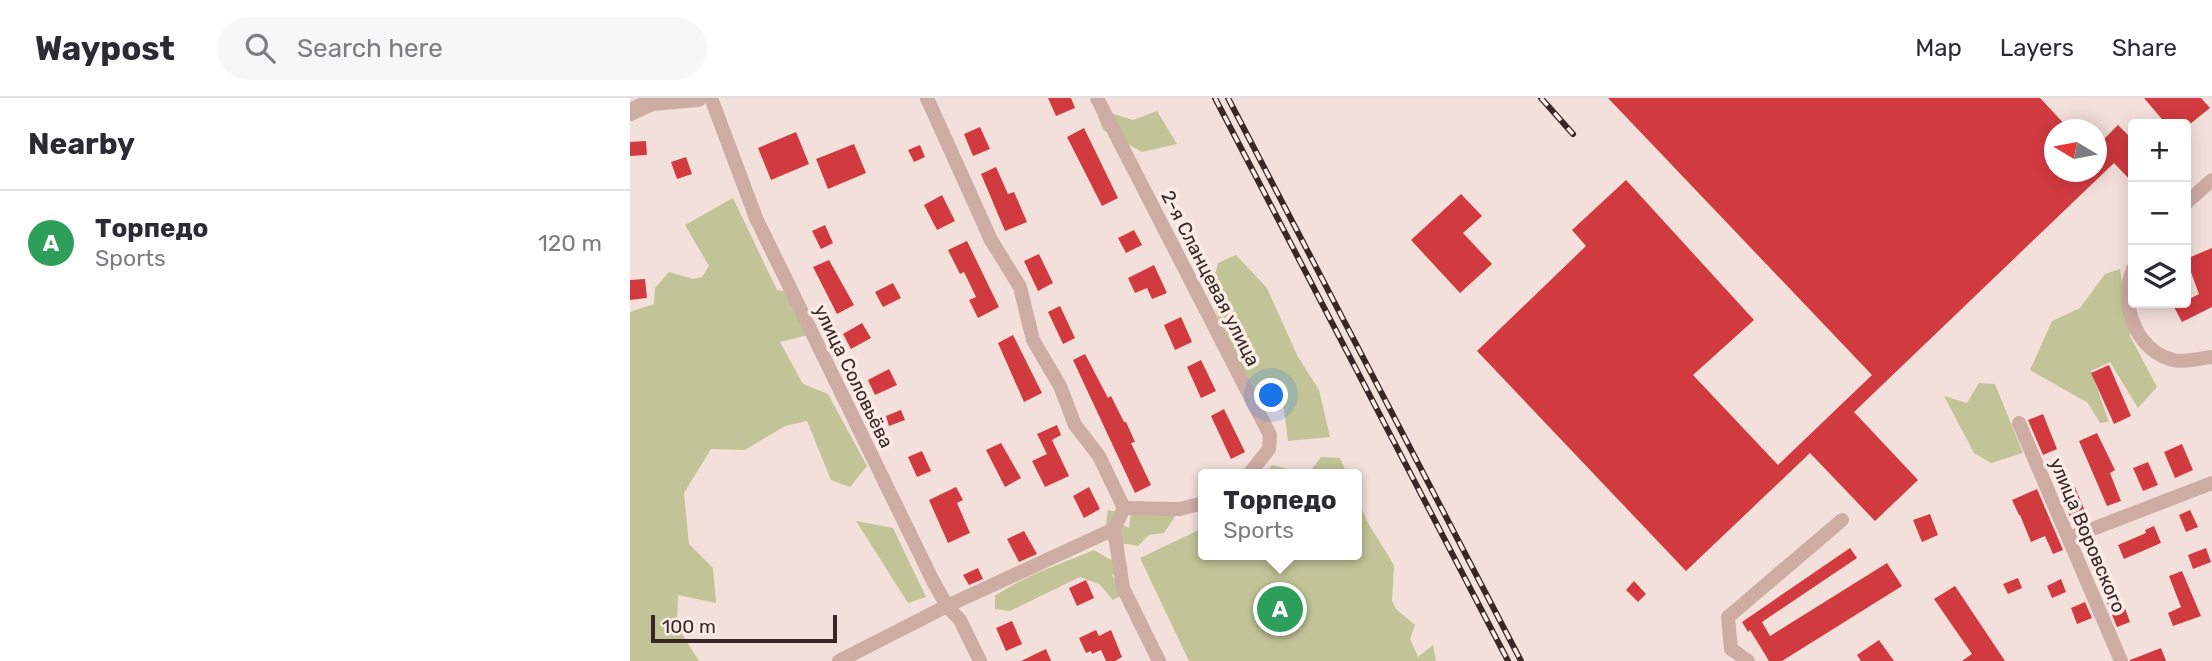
<!DOCTYPE html>
<html lang="en">
<head>
<meta charset="utf-8">
<style>
	:root { --surface:#fff; --page:#f7f7f7; --text:#2b2b33; --muted:#7c7c81; --line:#e1e1e2; --accent:#185d4f }
	body { margin:0; font-family:Rubik,sans-serif; background:var(--page); color:var(--text) }
	.controls { position:absolute; right:21px; top:21px; display:grid; overflow:hidden; border-radius:7px; box-shadow:0 4px 18px #0003 }
	.controls button { width:63px; height:63px; display:grid; place-items:center; padding:0; border:0; border-bottom:2px solid var(--line); background:var(--surface); color:var(--text); font:35px sans-serif }
	.compass { position:absolute; left:1414px; top:21px; width:63px; height:63px; border-radius:50%; background:var(--surface); box-shadow:0 4px 18px #0003; rotate:280deg }
	.scale { position:absolute; left:21px; bottom:18px; width:186px; box-sizing:border-box; padding-left:7px; border:4px solid #382727; border-top:0; font-size:19px; line-height:24px; white-space:nowrap; color:#382727; -webkit-text-stroke:5px #fbece6; paint-order:stroke }
	.you { position:absolute; left:642px; top:298px; width:24px; height:24px; margin:-18px; border:5px solid #fff; border-radius:50%; background:#1a73e8; box-shadow:0 0 0 10px #1a73e833 }
	.badge { display:grid; place-items:center; width:46px; height:46px; border-radius:50%; background:var(--accent); color:#fff; font-size:23px; font-weight:700 }
	.pin { position:absolute; translate:-50% -50%; border:4px solid #fff; box-shadow:0 2px 7px #0006 }
	.popup { position:absolute; left:568px; top:371px; width:164px; height:91px; box-sizing:border-box; display:grid; place-content:center; border-radius:7px; background:var(--surface); filter:drop-shadow(0 2px 5px #0005); font-size:23px; white-space:nowrap; color:var(--muted) }
	.popup b { font-size:26px; color:var(--text) }
	.popup::after { content:''; position:absolute; left:50%; top:100%; margin-left:-14px; border:14px solid transparent; border-top-color:var(--surface) }
	.list { margin:0; padding:0; list-style:none }
	h2 { display:flex; justify-content:space-between; align-items:center; height:91px; margin:0; padding:0 28px; font-size:30px }
	h2 small { font-size:23px; font-weight:400; color:var(--muted) }
	.list li { display:grid; grid-template-columns:46px 1fr auto; gap:21px; align-items:center; box-sizing:border-box; height:105px; padding:0 28px; border-top:2px solid var(--line) }
	.list b { display:block; font-size:26px; white-space:nowrap }
	.list p { margin:0; font-size:23px; white-space:nowrap; color:var(--muted) }
	.list em { font-size:23px; font-style:normal; color:var(--muted) }
	.icon { flex:none; width:38px; height:38px; fill:none; stroke:currentColor; stroke-width:2; stroke-linecap:round; stroke-linejoin:round }
	.map { position:relative; flex:none; width:1582px; height:563px; overflow:hidden }
	header { display:flex; align-items:center; gap:42px; box-sizing:border-box; height:98px; padding:0 35px; background:var(--surface); border-bottom:2px solid var(--line) }
	header strong { font-size:33px }
	nav { display:flex; gap:38px; margin-inline-start:auto; font-size:24px }
	.search { width:490px; height:63px; background:var(--page); display:flex; align-items:center; gap:18px; box-sizing:border-box; padding:0 24px; border-radius:38px; color:var(--muted); font-size:26px }
	main { display:flex }
	aside { flex:1; background:var(--surface) }
	.map>svg:first-child { display:block }
	.green { fill:#c2c498 }
	.building { fill:#d13a3f }
	.lines { fill:none; stroke-linecap:round; stroke-linejoin:round }
	.minor { stroke:#cdaca4; stroke-width:14 }
	.tertiary { stroke:#cdaca4; stroke-width:18 }
	.rail-casing { stroke:#382727; stroke-width:6 }
	.rail { stroke:#fbece6; stroke-width:3.5; stroke-dasharray:10; stroke-linecap:butt }
	.labels { text-anchor:middle; stroke-width:7; stroke-linejoin:round; paint-order:stroke }
	.street-label { font-size:19px; fill:#382727; stroke:#fbece6 }
</style>
</head>
<body>
<header>
<strong>Waypost</strong>
<div class="search"><svg class="icon" aria-label="search" viewBox="0 0 24 24"><circle cx="10" cy="10" r="6"/><path d="M15 15l6 6"/></svg>Search here</div>
<nav><a>Map</a><a>Layers</a><a>Share</a></nav>
</header>
<main>
<aside>
<h2>Nearby<small></small></h2>
<ul class="list">
<li><span class="badge" style="background:#2e9e5b">A</span><div><b>Торпедо</b><p>Sports</p></div><em>120 m</em></li>
</ul>
</aside>
<div class="map">
<svg width="1582" height="563" viewBox="0 0 1582 563">
	<rect width="100%" height="100%" fill="#f4e0da"/>
	<g class="green">
		<path d="M465 10 503 22 527 13 547 46 512 54 473 32Z"/>
		<path d="M103 100 147 192 162 194 178 237 150 244 173 286 198 296 237 368 220 389 201 382 177 323 155 328 115 352 81 351 54 395 59 446 83 470 86 505 48 497 47 528 69 563H0V214L24 206 25 190 39 174 63 181 72 179 79 168 55 127Z"/>
		<path d="M606 157 637 190 667 257 689 292 700 339 658 343 652 297 626 298 598 247 580 197 588 165Z"/>
		<path d="M1490 171 1500 238 1527 289 1508 310 1480 264 1461 273 1479 324 1470 325 1458 305 1400 272 1422 223 1450 210 1475 176Z"/>
		<path d="M1349 285 1365 286 1393 355 1361 365 1344 355 1314 298 1337 305Z"/>
		<path d="M691 359 710 360 717 376H635L642 367 678 376Z"/>
		<path d="M727 400 738 425 764 467 762 503 766 511 785 527 780 541 788 559 803 547 806 563H559L510 460 573 430V457H727Z"/>
		<path d="M550 411 534 435 519 437 508 448 478 443 475 433 478 412 487 414 491 426 499 430 501 414Z"/>
		<path d="M226 423 263 430 296 499 278 505Z"/>
		<path d="M464 452 483 463 495 461 498 471 482 477 493 497 483 502 469 486 450 479 380 513 365 511V498C395 477 431 466 464 452Z"/>
	</g>
	<g class="building">
		<path d="M418 0H441L445 10 426 18Z"/>
		<path d="M978 0H1410L1440 32H1424V74H1466V49L1488 27 1503 42V85L1484 65 1224 314 1288 382 1245 423 1180 355 1056 473 847 253 956 148 942 132 996 82 1124 222 1063 277 1148 367 1242 277Z"/>
		<path d="M1514 0H1571L1580 10 1560 26H1536Z"/>
		<path d="M350 29 360 51 343 58 334 36Z"/>
		<path d="M454 30 488 100 472 108 437 39Z"/>
		<path d="M166 34 179 66 141 82 128 50Z"/>
		<path d="M16 43 17 57 0 58V44Z"/>
		<path d="M224 46 236 75 198 91 186 61Z"/>
		<path d="M290 47 295 59 284 64 278 52Z"/>
		<path d="M56 59 62 76 47 81 41 64Z"/>
		<path d="M366 69 378 96 384 94 397 124 375 133 351 76Z"/>
		<path d="M831 96 852 118 833 135 862 166 830 195 781 142Z"/>
		<path d="M312 97 325 123 307 132 294 107Z"/>
		<path d="M195 127 203 145 191 151 182 133Z"/>
		<path d="M504 132 512 147 496 155 488 140Z"/>
		<path d="M337 143 369 209 348 220 339 202 346 199 334 174 330 176 318 152Z"/>
		<path d="M1582 150V209L1552 224 1544 209 1569 196 1556 161Z"/>
		<path d="M409 156 423 185 408 193 394 163Z"/>
		<path d="M199 162 224 207 207 216 183 169Z"/>
		<path d="M524 167 537 195 522 201 517 190 505 195 498 180Z"/>
		<path d="M15 181 17 200 0 202V182Z"/>
		<path d="M263 185 271 200 253 209 245 194Z"/>
		<path d="M430 208 445 240 433 246 418 214Z"/>
		<path d="M551 219 562 244 545 252 534 227Z"/>
		<path d="M232 225 241 240 221 251 213 236Z"/>
		<path d="M383 237 412 295 394 304 368 245Z"/>
		<path d="M455 256 478 300 481 298 494 324H496L505 344 501 345 521 387 505 395 443 262Z"/>
		<path d="M571 262 586 293 571 300 557 269Z"/>
		<path d="M1479 267 1501 318 1484 326 1461 275Z"/>
		<path d="M259 271 267 287 245 297 238 282Z"/>
		<path d="M594 311 615 354 601 361 581 318Z"/>
		<path d="M271 312 275 322 259 328 256 318Z"/>
		<path d="M1413 316 1427 351 1413 357 1398 322Z"/>
		<path d="M427 327 431 337 422 342 439 378 415 389 402 363 417 356 407 336Z"/>
		<path d="M1467 335 1485 372 1480 375 1491 403 1477 408 1449 343Z"/>
		<path d="M371 345 391 380 375 389 356 352Z"/>
		<path d="M1552 346 1563 372 1545 380 1534 354Z"/>
		<path d="M292 353 301 373 287 379 278 359Z"/>
		<path d="M1518 364 1528 387 1513 393 1503 370Z"/>
		<path d="M326 389 333 402 327 405 340 435 318 445 299 402Z"/>
		<path d="M459 389 470 411 454 420 443 398Z"/>
		<path d="M1445 389 1457 418 1442 424 1430 395Z"/>
		<path d="M1407 391 1433 452 1423 456 1415 438 1401 444 1390 417H1389L1382 402Z"/>
		<path d="M1560 412 1568 429 1556 434 1549 417Z"/>
		<path d="M1300 416 1308 437 1292 444 1283 422Z"/>
		<path d="M1524 428 1531 445 1494 461 1488 447 1516 435 1515 432Z"/>
		<path d="M394 433 407 456 389 464 377 441Z"/>
		<path d="M1220 450 1227 460 1132 524 1140 538 1257 465 1272 488 1152 563H1139L1120 532 1118 534 1112 524Z"/>
		<path d="M1576 450 1581 464 1563 471 1558 457Z"/>
		<path d="M1465 452 1475 472 1465 477 1456 456Z"/>
		<path d="M348 470 353 481 339 487 333 477Z"/>
		<path d="M1552 473 1571 518 1543 528 1538 515 1551 509 1539 478Z"/>
		<path d="M1388 480 1392 490 1378 496 1373 486Z"/>
		<path d="M1431 481 1436 494 1422 500 1417 488Z"/>
		<path d="M456 482 464 500 447 508 439 490Z"/>
		<path d="M1004 483 1016 496 1008 504 996 492Z"/>
		<path d="M1325 488 1375 563H1332L1342 556 1304 501Z"/>
		<path d="M1490 497 1500 524 1487 529 1476 502Z"/>
		<path d="M1455 504 1462 520 1447 526 1441 510Z"/>
		<path d="M382 523 392 546 376 553 366 530Z"/>
		<path d="M466 532 469 538 481 532 492 559 485 563H476L471 552 462 556 461 553 456 555 449 540Z"/>
		<path d="M1249 542 1264 563H1231L1227 557Z"/>
		<path d="M1531 550 1536 563H1500V562Z"/>
		<path d="M416 551 421 563H391Z"/>
	</g>
	<g class="lines">
		<g class="minor">
			<path d="M81 0 126 120 303 483 317 508 330 522 350 563"/>
			<path d="M297 0 361 142 390 189 403 242 430 288 445 327 469 358 494 410 484 431 493 490 529 563"/>
			<path d="M467 0 640 337 639 351 619 376"/>
			<path d="M1556 105 1582 82"/>
			<path d="M1503 171C1489 205 1505 252 1543 262 1554 265 1571 260 1582 259"/>
			<path d="M1389 325 1491 563"/>
			<path d="M494 410 550 411 573 405"/>
			<path d="M1439 440 1582 385"/>
			<path d="M209 563 317 508 484 431"/>
			<path d="M1118 563 1101 551 1098 519 1212 422"/>
		</g>
		<path class="tertiary" d="M0 14 22 4 68 0"/>
		<g class="rail-casing">
			<g id="rail">
				<path d="M585 0 878 563"/>
				<path d="M598 0 891 563"/>
				<path d="M911 0 943 36"/>
			</g>
		</g>
		<use href="#rail" class="rail"/>
	</g>
	<g class="labels">
		<g class="street-label">
			<text transform="translate(581 180) rotate(63)" y="7">2-я Сланцевая улица</text>
			<text transform="translate(224 278) rotate(64)" y="7">улица Соловьёва</text>
			<text transform="translate(1458 437) rotate(67)" y="7">улица Воровского</text>
		</g>
	</g>
</svg>
<div class="controls">
<button>+</button>
<button>−</button>
<button><svg class="icon" aria-label="layers" viewBox="0 0 24 24"><path d="M12 4l9 5-9 5-9-5zM3 14l9 5 9-5"/></svg></button>
</div>
<svg class="compass" viewBox="-18 -18 36 36"><path d="M0-13l5 13h-10z" fill="#e53935"/><path d="M0 13l5-13h-10z" fill="#7c7c81"/></svg>
<div class="scale">100 m</div>
<div class="you"></div>
<div class="pin badge" style="left:650px;top:511px;background:#2e9e5b">A</div>
<div class="popup"><b>Торпедо</b>Sports</div>
</div>
</main>
</body>
</html>
